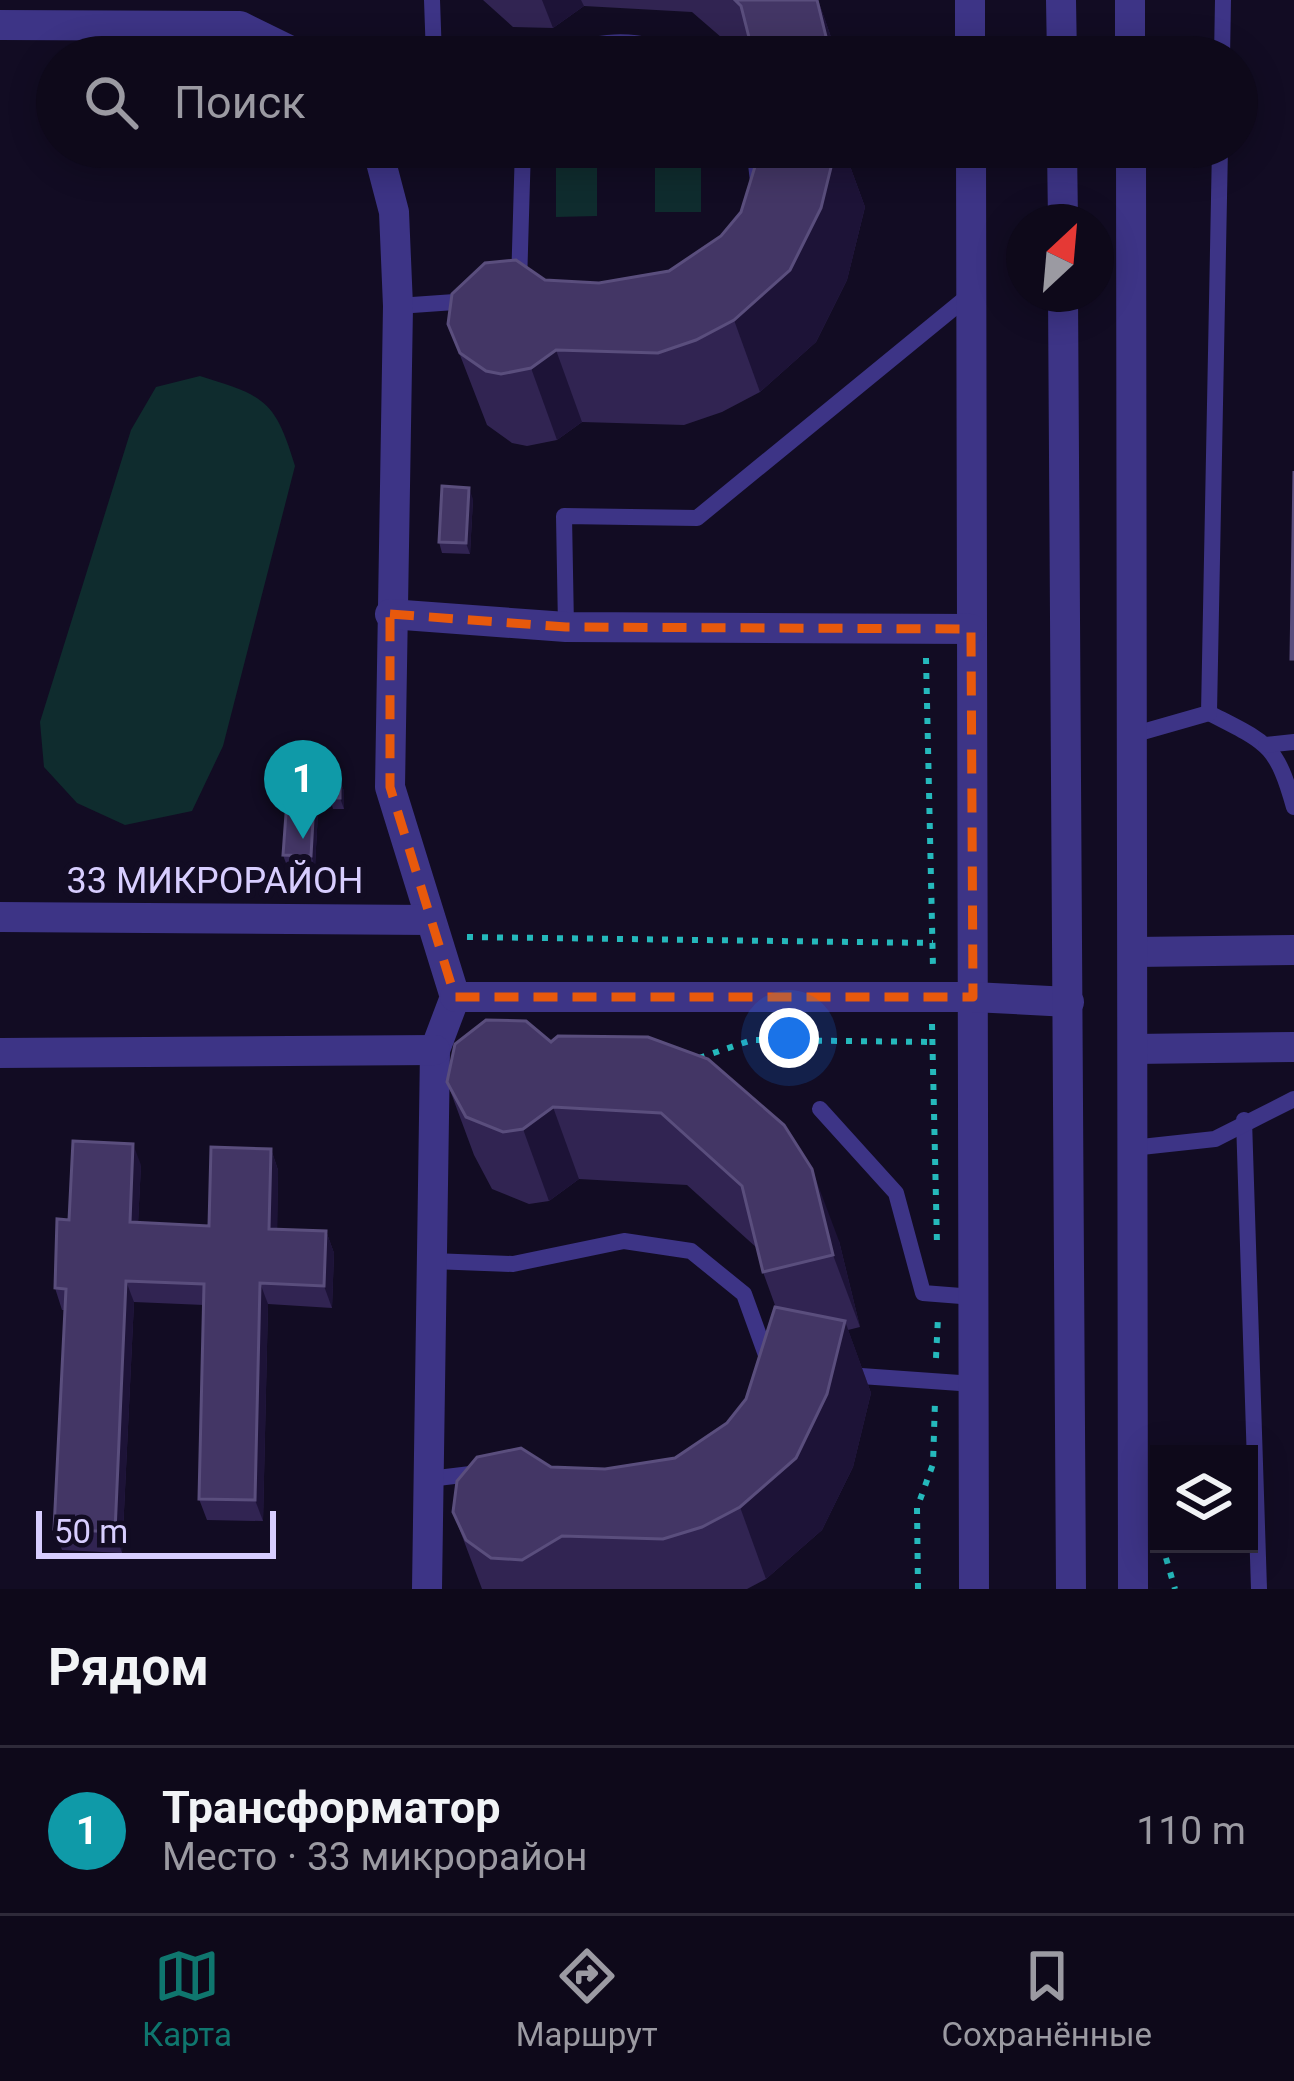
<!DOCTYPE html>
<html lang="ru">
<head>
<meta charset="utf-8">
<style>
	:root { --surface:#0e091a; --page:#1c1727; --text:#f1f3f6; --muted:#9b9aa2; --line:#2e2a39; --accent:#0f766e }
	body { margin:0; font-family:Roboto,sans-serif; background:var(--page); color:var(--text) }
	.controls { position:absolute; right:36px; bottom:36px; display:grid; overflow:hidden; border-radius:0px; box-shadow:0 6px 30px #0003 }
	.controls button { width:108px; height:108px; display:grid; place-items:center; padding:0; border:0; border-bottom:3px solid var(--line); background:var(--surface); color:var(--text); font:60px sans-serif }
	.compass { position:absolute; left:1006px; top:204px; width:108px; height:108px; border-radius:50%; background:var(--surface); box-shadow:0 6px 30px #0003; rotate:26deg }
	.scale { position:absolute; left:36px; bottom:30px; width:240px; box-sizing:border-box; padding-left:12px; border:6px solid #d8ceff; border-top:0; font-size:33px; line-height:42px; white-space:nowrap; color:#d8ceff; -webkit-text-stroke:9px #120c23; paint-order:stroke }
	.you { position:absolute; left:789px; top:1038px; width:42px; height:42px; margin:-30px; border:9px solid #fff; border-radius:50%; background:#1a73e8; box-shadow:0 0 0 18px #1a73e833 }
	.badge { display:grid; place-items:center; width:78px; height:78px; border-radius:50%; background:var(--accent); color:#fff; font-size:39px; font-weight:700 }
	.pin { position:absolute; translate:-50% -99px; filter:drop-shadow(0 3px 6px #0008) }
	.pin::after { content:''; position:absolute; top:63px; width:42px; height:36px; background:inherit; clip-path:polygon(0 0,100% 0,50% 100%) }
	.list { margin:0; padding:0; list-style:none }
	h2 { display:flex; justify-content:space-between; align-items:center; height:156px; margin:0; padding:0 48px; font-size:51px }
	h2 small { font-size:39px; font-weight:400; color:var(--muted) }
	.list li { display:grid; grid-template-columns:78px 1fr auto; gap:36px; align-items:center; box-sizing:border-box; height:168px; padding:0 48px; border-top:3px solid var(--line) }
	.list b { display:block; font-size:45px; white-space:nowrap }
	.list p { margin:0; font-size:39px; white-space:nowrap; color:var(--muted) }
	.list em { font-size:39px; font-style:normal; color:var(--muted) }
	.icon { flex:none; width:66px; height:66px; fill:none; stroke:currentColor; stroke-width:2; stroke-linecap:round; stroke-linejoin:round }
	.map { position:relative; flex:none; width:1294px; height:1589px; overflow:hidden }
	.search { position:absolute; background:var(--surface); box-shadow:0 6px 30px #0003; left:36px; right:36px; top:36px; height:132px; display:flex; align-items:center; gap:30px; box-sizing:border-box; padding:0 42px; border-radius:66px; color:var(--muted); font-size:45px }
	.sheet { height:324px; background:var(--surface) }
	nav { display:flex; justify-content:space-around; align-items:center; box-sizing:border-box; height:168px; border-top:3px solid var(--line); background:var(--surface); font-size:33px; color:var(--muted) }
	nav a { display:grid; justify-items:center; gap:6px }
	nav .on { color:var(--accent) }
	.map>svg:first-child { display:block }
	.green { fill:#0f2c2e }
	.lines { fill:none; stroke-linecap:round; stroke-linejoin:round }
	.path { stroke:#25b9bc; stroke-width:6; stroke-dasharray:6 9; stroke-linecap:butt }
	.service { stroke:#3d3486; stroke-width:16 }
	.minor { stroke:#3d3486; stroke-width:30 }
	.tertiary { stroke:#3d3486; stroke-width:30 }
	.wall { fill:#312452 }
	.shaded-wall { fill:#1d1337 }
	.building { fill:#433665; stroke:#5a4e7d; stroke-width:3 }
	.marked { fill:none; stroke:#e8590c; stroke-width:9; stroke-dasharray:24 15; stroke-linejoin:round }
	.labels { text-anchor:middle; stroke-width:12; stroke-linejoin:round; paint-order:stroke }
	.street-label { font-size:36px; fill:#d8ceff; stroke:#120c23 }
</style>
</head>
<body>
<div class="map">
<svg width="1294" height="1589" viewBox="0 0 1294 1589">
	<rect width="100%" height="100%" fill="#120c23"/>
	<g class="green">
		<rect x="655" y="147" width="46" height="65"/>
		<path d="M556 150H597V216L556 217Z"/>
		<path d="M200 376C264 396 275 399 295 466L223 746 192 811 125 825 77 803 44 767 40 722 131 430 156 387Z"/>
	</g>
	<g class="lines">
		<g class="path">
			<path d="M926 658 933 968"/>
			<path d="M467 937 933 943"/>
			<path d="M932 1024 937 1244"/>
			<path d="M699 1058 752 1040 933 1042"/>
			<path d="M936 1358 938 1317"/>
			<path d="M1166 1558 1175 1589"/>
			<path d="M918 1589 917 1508 933 1464 935 1401"/>
		</g>
		<g class="service">
			<path d="M432 0 434 57"/>
			<path d="M549 57C593 41 637 34 679 57"/>
			<path d="M1222 57 1223 0"/>
			<path d="M754 147 758 181"/>
			<path d="M519 284 523 147"/>
			<path d="M398 306 469 301"/>
			<path d="M566 627 564 516 697 518 972 293"/>
			<path d="M1209 713C1267 743 1276 743 1294 807"/>
			<path d="M1132 735 1209 713 1220 147"/>
			<path d="M1266 745 1294 742"/>
			<path d="M820 1109 896 1193 923 1293 974 1297"/>
			<path d="M1244 1120 1259 1589"/>
			<path d="M1132 1148 1215 1139 1294 1099"/>
			<path d="M432 1261 513 1264 624 1241 691 1251 744 1294 770 1366"/>
			<path d="M847 1375 974 1384"/>
			<path d="M429 1479 479 1473"/>
		</g>
		<g class="minor">
			<path d="M970 0V57"/>
			<path d="M0 25 240 26 303 57"/>
			<path d="M377 147 394 212 398 306 390 787 455 997 435 1050 427 1589"/>
			<path d="M971 147 974 1589"/>
			<path d="M390 614 566 627 971 629"/>
			<path d="M0 917 430 920"/>
			<path d="M1135 952 1294 950"/>
			<path d="M455 997H973L1069 1002"/>
			<path d="M1133 1049 1294 1047"/>
			<path d="M0 1053 435 1050"/>
		</g>
		<g class="tertiary">
			<path d="M1061 0 1062 57"/>
			<path d="M1130 0V57"/>
			<path d="M1062 147 1063 222"/>
			<path d="M1131 147 1133 1589"/>
			<path d="M1063 294 1071 1589"/>
		</g>
	</g>
	<g class="wall">
		<path d="M483 0H818L838 57H744L692 12 584 6 553 28 513 27Z"/>
		<path d="M474 147H505L504 153 475 150Z"/>
		<path d="M761 147H862L864 155 847 158 865 207 847 280 816 342 760 392 722 412 684 425 582 422 557 440 527 446 512 443 487 425 448 324 545 280 599 283 669 271 721 236 741 212Z"/>
		<path d="M473 499 470 554 442 553 439 542Z"/>
		<path d="M340 781 344 791V809H333L330 798Z"/>
		<path d="M318 812 315 867 287 866 283 855Z"/>
		<path d="M558 1036 839 1241 860 1327 848 1330 871 1393 853 1467 822 1530 766 1579 747 1589H482L453 1512 551 1467 605 1469 675 1458 727 1423 746 1399 776 1308 763 1272 757 1248 687 1185 579 1179 549 1201 529 1204 492 1189 474 1155 447 1082 551 1042Z"/>
		<path d="M271 1149 278 1170 277 1229 326 1231 334 1253 332 1308 268 1304 263 1521 207 1520 199 1499 204 1305 134 1302 122 1553 62 1550 54 1529 65 1310H62L55 1288 141 1165 138 1223 209 1226Z"/>
	</g>
	<g class="shaded-wall">
		<path d="M542 0H581L584 6 553 28Z"/>
		<path d="M818 0 838 57H831Z"/>
		<path d="M836 147H843L865 207 847 280 816 342 760 392 734 320Z"/>
		<path d="M556 350 582 422 557 440 531 368Z"/>
		<path d="M469 488 473 499 470 554 466 543Z"/>
		<path d="M340 781 344 791V809L340 798Z"/>
		<path d="M314 801 318 812 315 867 311 856Z"/>
		<path d="M553 1107 579 1179 549 1201 523 1129Z"/>
		<path d="M133 1144 141 1165 137 1244 130 1222Z"/>
		<path d="M271 1149 278 1170 277 1250 269 1229Z"/>
		<path d="M812 1169 839 1241 860 1327 833 1255Z"/>
		<path d="M326 1231 334 1253 332 1308 324 1286Z"/>
		<path d="M126 1281 134 1302 122 1553 115 1532Z"/>
		<path d="M260 1283 268 1304 263 1521 255 1500Z"/>
		<path d="M845 1321 871 1393 853 1467 822 1530 766 1579 740 1507Z"/>
	</g>
	<g class="building">
		<path d="M735 0H817L831 57H754L741 6Z"/>
		<path d="M761 147H836L821 208 790 270 734 320 696 340 658 353 556 350 531 368 501 374 486 371 460 353 448 324 452 294 485 263 516 260 545 280 599 283 669 271 721 236 741 212Z"/>
		<path d="M1294 471V659H1291Z"/>
		<path d="M442 486 469 488 466 543 439 542Z"/>
		<path d="M330 780 340 781V798H330Z"/>
		<path d="M287 800 314 801 311 856 283 855Z"/>
		<path d="M486 1020 526 1021 551 1042 558 1036 648 1037 708 1059 784 1125 812 1169 833 1255 763 1272 742 1186 661 1113 553 1107 523 1129 503 1132 466 1117 447 1082 455 1044Z"/>
		<path d="M73 1141 133 1144 130 1222 209 1226 211 1147 271 1149 269 1229 326 1231 324 1286 260 1283 255 1500 199 1499 204 1284 126 1281 115 1532 54 1529 66 1289 55 1288 57 1219 69 1220Z"/>
		<path d="M775 1307 845 1321 827 1394 796 1458 740 1507 702 1527 663 1539 562 1536 522 1560 491 1558 466 1540 453 1512 457 1481 477 1457 521 1448 551 1467 605 1469 675 1458 727 1423 746 1399Z"/>
	</g>
	<path class="marked" d="M390 614 566 627 971 629 973 997H455L390 787Z"/>
	<g class="labels">
		<g class="street-label">
			<text x="215" y="893">33 МИКРОРАЙОН</text>
		</g>
	</g>
</svg>
<div class="controls">
<button><svg class="icon" aria-label="layers" viewBox="0 0 24 24"><path d="M12 4l9 5-9 5-9-5zM3 14l9 5 9-5"/></svg></button>
</div>
<svg class="compass" viewBox="-18 -18 36 36"><path d="M0-13l5 13h-10z" fill="#e53935"/><path d="M0 13l5-13h-10z" fill="#9b9aa2"/></svg>
<div class="scale">50 m</div>
<div class="you"></div>
<div class="pin badge" style="left:303px;top:839px;background:#0f9aa8">1</div>
<div class="search"><svg class="icon" aria-label="search" viewBox="0 0 24 24"><circle cx="10" cy="10" r="6"/><path d="M15 15l6 6"/></svg>Поиск</div>
</div>
<section class="sheet">
<h2>Рядом<small></small></h2>
<ul class="list">
<li><span class="badge" style="background:#0f9aa8">1</span><div><b>Трансформатор</b><p>Место · 33 микрорайон</p></div><em>110 m</em></li>
</ul>
</section>
<nav>
<a class="on"><svg class="icon" aria-label="map" viewBox="0 0 24 24"><path d="M3 6l6-2 6 2 6-2v14l-6 2-6-2-6 2zM9 4v14M15 6v14"/></svg>Карта</a>
<a><svg class="icon" aria-label="directions" viewBox="0 0 24 24"><path d="M12 3l9 9-9 9-9-9zM9 14v-3h6M13 9l2 2-2 2"/></svg>Маршрут</a>
<a><svg class="icon" aria-label="saved" viewBox="0 0 24 24"><path d="M7 4h10v16l-5-4-5 4z"/></svg>Сохранённые</a>
</nav>
</body>
</html>
